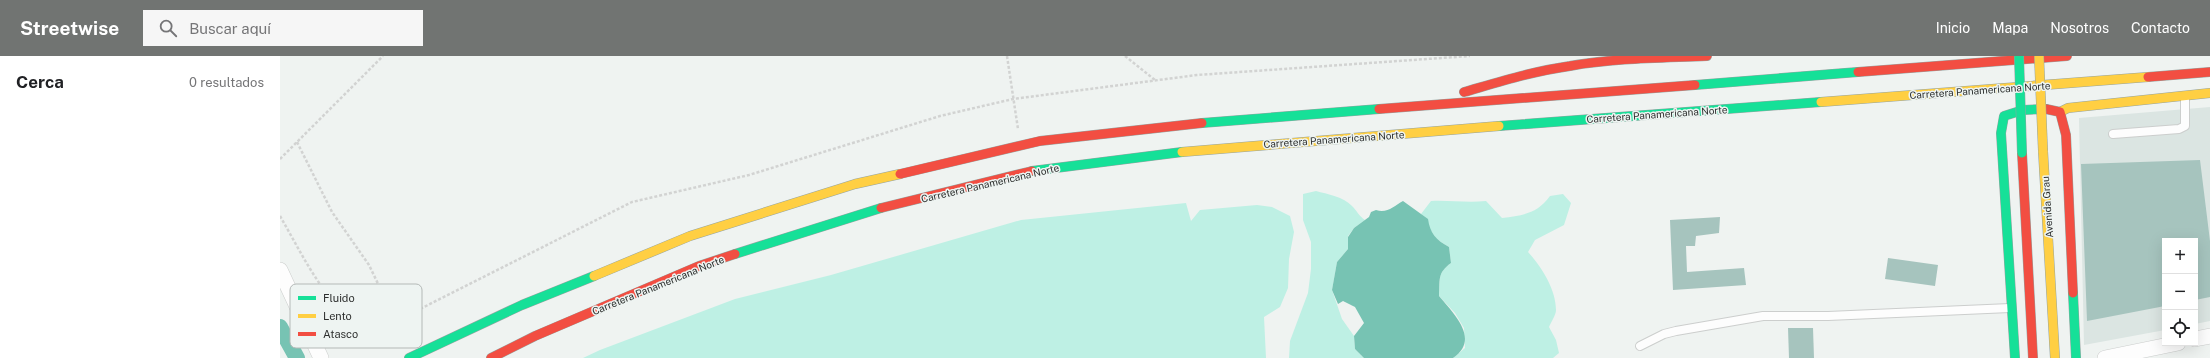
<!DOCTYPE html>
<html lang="es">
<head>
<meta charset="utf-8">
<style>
	:root { --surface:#fff; --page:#f6f6f6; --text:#202124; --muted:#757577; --line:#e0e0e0; --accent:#717472 }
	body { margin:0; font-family:"Public Sans",sans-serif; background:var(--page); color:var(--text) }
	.controls { position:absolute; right:12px; bottom:12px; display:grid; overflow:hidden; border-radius:0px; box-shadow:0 4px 16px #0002 }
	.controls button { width:36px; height:36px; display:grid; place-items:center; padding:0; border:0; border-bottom:1px solid var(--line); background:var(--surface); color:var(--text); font:20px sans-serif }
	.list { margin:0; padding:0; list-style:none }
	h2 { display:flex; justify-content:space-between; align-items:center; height:52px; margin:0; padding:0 16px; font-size:17px }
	h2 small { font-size:13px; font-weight:400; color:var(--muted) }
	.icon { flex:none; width:22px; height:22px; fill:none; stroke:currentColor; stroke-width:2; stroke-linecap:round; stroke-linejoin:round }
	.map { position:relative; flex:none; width:1930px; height:302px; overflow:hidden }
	header { display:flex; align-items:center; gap:24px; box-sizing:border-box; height:56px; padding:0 20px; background:var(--accent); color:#fff }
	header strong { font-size:19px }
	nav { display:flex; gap:22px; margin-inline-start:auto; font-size:14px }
	.search { width:280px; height:36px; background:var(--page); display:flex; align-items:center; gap:10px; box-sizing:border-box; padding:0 14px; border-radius:0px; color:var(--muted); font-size:15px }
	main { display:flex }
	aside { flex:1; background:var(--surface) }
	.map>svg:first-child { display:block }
	.built { fill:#dbe5e2 }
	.green { fill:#bef0e4 }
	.water { fill:#77c3b3 }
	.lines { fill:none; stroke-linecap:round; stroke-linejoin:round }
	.canal { stroke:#77c3b3; stroke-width:16 }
	.building { fill:#a6c4be }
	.lane-casing { stroke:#cccecd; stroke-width:10 }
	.street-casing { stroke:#cccecd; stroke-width:16 }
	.fast-casing { stroke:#95a4a1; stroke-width:10 }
	.slow-casing { stroke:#95a4a1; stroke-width:10 }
	.jam-casing { stroke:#95a4a1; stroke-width:10 }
	.path { stroke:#d2d3d2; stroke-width:2.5; stroke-dasharray:3 2; stroke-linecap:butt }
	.lane { stroke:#fdfdfd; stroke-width:8 }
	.street { stroke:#fdfdfd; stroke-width:15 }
	.fast { stroke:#16e098; stroke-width:9 }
	.slow { stroke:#ffcf43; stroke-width:9 }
	.jam { stroke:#f24e42; stroke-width:9 }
	.fast-bridge-casing { stroke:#95a4a1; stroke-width:10; stroke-linecap:butt }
	.slow-bridge-casing { stroke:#95a4a1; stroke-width:10; stroke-linecap:butt }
	.fast-bridge { stroke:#16e098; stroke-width:9 }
	.slow-bridge { stroke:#ffcf43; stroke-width:9 }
	.labels { text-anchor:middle; stroke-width:3; stroke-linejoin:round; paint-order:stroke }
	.street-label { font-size:10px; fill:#2d2f2e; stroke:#eef4f2 }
	.key { fill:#eef4f2; stroke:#b4b9b7; stroke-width:1 }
	.key-label { font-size:11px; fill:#2d2f2e }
</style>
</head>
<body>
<header>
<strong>Streetwise</strong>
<div class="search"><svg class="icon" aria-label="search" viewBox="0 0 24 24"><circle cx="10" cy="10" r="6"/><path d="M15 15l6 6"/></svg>Buscar aquí</div>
<nav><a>Inicio</a><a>Mapa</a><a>Nosotros</a><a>Contacto</a></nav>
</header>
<main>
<aside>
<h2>Cerca<small>0 resultados</small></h2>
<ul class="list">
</ul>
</aside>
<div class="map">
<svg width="1930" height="302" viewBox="0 0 1930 302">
	<rect width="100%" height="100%" fill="#eff3f1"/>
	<path class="built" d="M1930 51V265L1915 268V185H1885V274L1804 289 1799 62Z"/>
	<g class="green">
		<path d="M1036 135C1047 138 1064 141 1072 150 1077 155 1079 160 1085 164L1074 172 1068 180V193L1057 206 1052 234 1062 263 1074 280 1075 293 1084 302H1009L1010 285 1028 237 1031 213V186L1023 164V138Z"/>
		<path d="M1283 138 1291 147 1284 169 1255 184 1248 196C1261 210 1276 233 1276 254 1276 259 1271 266 1269 271L1276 284 1279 297 1273 302H1173L1185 292 1184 272 1175 257 1159 240C1160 224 1157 217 1171 207L1169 191C1156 184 1150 177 1147 163L1141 158 1151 145C1169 144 1187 147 1206 145L1222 162C1243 159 1257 158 1270 140Z"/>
		<path d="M906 147 911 165 920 154 977 149 992 151 1010 160 1014 176 1009 203 1008 232 1000 251 984 261 986 302H303L320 294 455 243 551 219 741 164Z"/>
	</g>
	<path class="water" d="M1123 145 1148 163C1150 177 1156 184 1169 191L1171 207C1157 217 1160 224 1159 240 1173 257 1201 283 1173 302H1084L1075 293 1074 280 1084 267 1075 251 1063 245 1058 248 1052 234 1057 206 1068 193V181L1074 172 1089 161 1091 156 1096 154C1107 158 1114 150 1123 145Z"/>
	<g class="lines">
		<path class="canal" d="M0 271 17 302"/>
	</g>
	<g class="building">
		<path d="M1920 104 1930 185V241L1915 244V185H1885V250L1807 265 1801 108Z"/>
		<path d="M1440 161 1439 177 1416 180 1415 190H1406L1407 216 1464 212 1466 229 1393 234 1390 164Z"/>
		<path d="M1608 202 1658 209 1655 230 1605 223Z"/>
		<path d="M1508 272H1533L1534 302H1509Z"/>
	</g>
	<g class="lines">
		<g class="lane-casing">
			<g id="lane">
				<path d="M1833 78 1899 73 1905 70V40"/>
				<path d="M1360 290 1384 278 1396 275 1483 260H1548L1730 252"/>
			</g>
		</g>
		<g class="street-casing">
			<g id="street">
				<path d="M0 214 41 302"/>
				<path d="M1915 283 1930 280"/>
				<path d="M1825 302 1898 287"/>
			</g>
		</g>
		<g class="fast-casing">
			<g id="fast">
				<path d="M1415 29 1578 16"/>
				<path d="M922 67 1099 53"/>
				<path d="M1219 70 1541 46"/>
				<path d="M752 115 902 96"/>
				<path d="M455 198 601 152"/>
				<path d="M1793 237 1796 302"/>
				<path d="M129 302 242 249 314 220"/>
				<path d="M1735 302 1721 77 1724 60 1743 54 1766 53"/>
			</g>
		</g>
		<g class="slow-casing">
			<g id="slow">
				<path d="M1541 46 1868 21"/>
				<path d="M1780 56 1788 52 1930 37"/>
				<path d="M1763 95 1775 302"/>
				<path d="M902 96 1219 70"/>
				<path d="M314 220 410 180 575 128 620 118"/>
			</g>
		</g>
		<g class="jam-casing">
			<g id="jam">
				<path d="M1578 16 1787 0"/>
				<path d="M1868 21 1930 16"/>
				<path d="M1184 36C1219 26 1254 15 1290 10 1335 2 1382 2 1427 0"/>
				<path d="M1099 53 1415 29"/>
				<path d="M1766 53 1780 56 1786 79 1793 237"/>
				<path d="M1742 97 1753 302"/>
				<path d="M620 118 760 85 922 67"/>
				<path d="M601 152 752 115"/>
				<path d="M211 302 255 280 419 210 455 198"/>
			</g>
		</g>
		<g class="path">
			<path d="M727 0 738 73"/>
			<path d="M845 0 875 24"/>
			<path d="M17 86 52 156 89 209 114 261"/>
			<path d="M0 103 103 0"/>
			<path d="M0 160C18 191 35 227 60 253 64 257 74 261 79 262 100 267 123 259 142 252L352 146 469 119 660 60 733 43 917 19 1190 0"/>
		</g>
		<use href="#lane" class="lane"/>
		<use href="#street" class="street"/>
		<use href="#fast" class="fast"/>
		<use href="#slow" class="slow"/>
		<use href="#jam" class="jam"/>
		<g class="fast-bridge-casing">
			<path id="fast-bridge" d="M1739 0 1742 97"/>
		</g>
		<g class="slow-bridge-casing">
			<path id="slow-bridge" d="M1759 0 1763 95"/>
		</g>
		<use href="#fast-bridge" class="fast-bridge"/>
		<use href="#slow-bridge" class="slow-bridge"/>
	</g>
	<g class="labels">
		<g class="street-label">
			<text transform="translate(1700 34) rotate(-4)" y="4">Carretera Panamericana Norte</text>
			<text transform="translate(1377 58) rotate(-4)" y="4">Carretera Panamericana Norte</text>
			<text transform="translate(1054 83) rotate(-4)" y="4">Carretera Panamericana Norte</text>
			<text transform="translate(710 127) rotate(-13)" y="4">Carretera Panamericana Norte</text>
			<text transform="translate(1767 151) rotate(-94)" y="4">Avenida Grau</text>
			<text transform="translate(378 229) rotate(-22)" y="4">Carretera Panamericana Norte</text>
		</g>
	</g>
	<rect x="10" y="228" width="132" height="64" rx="6" class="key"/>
	<rect x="18" y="240" width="18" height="4" fill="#16e098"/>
	<rect x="18" y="258" width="18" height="4" fill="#ffcf43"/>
	<rect x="18" y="276" width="18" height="4" fill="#f24e42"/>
	<g class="key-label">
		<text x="43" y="246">Fluido</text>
		<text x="43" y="264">Lento</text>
		<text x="43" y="282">Atasco</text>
	</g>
</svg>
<div class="controls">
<button>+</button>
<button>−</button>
<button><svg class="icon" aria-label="locate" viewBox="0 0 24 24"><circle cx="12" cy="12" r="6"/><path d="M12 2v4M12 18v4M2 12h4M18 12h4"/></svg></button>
</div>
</div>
</main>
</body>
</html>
